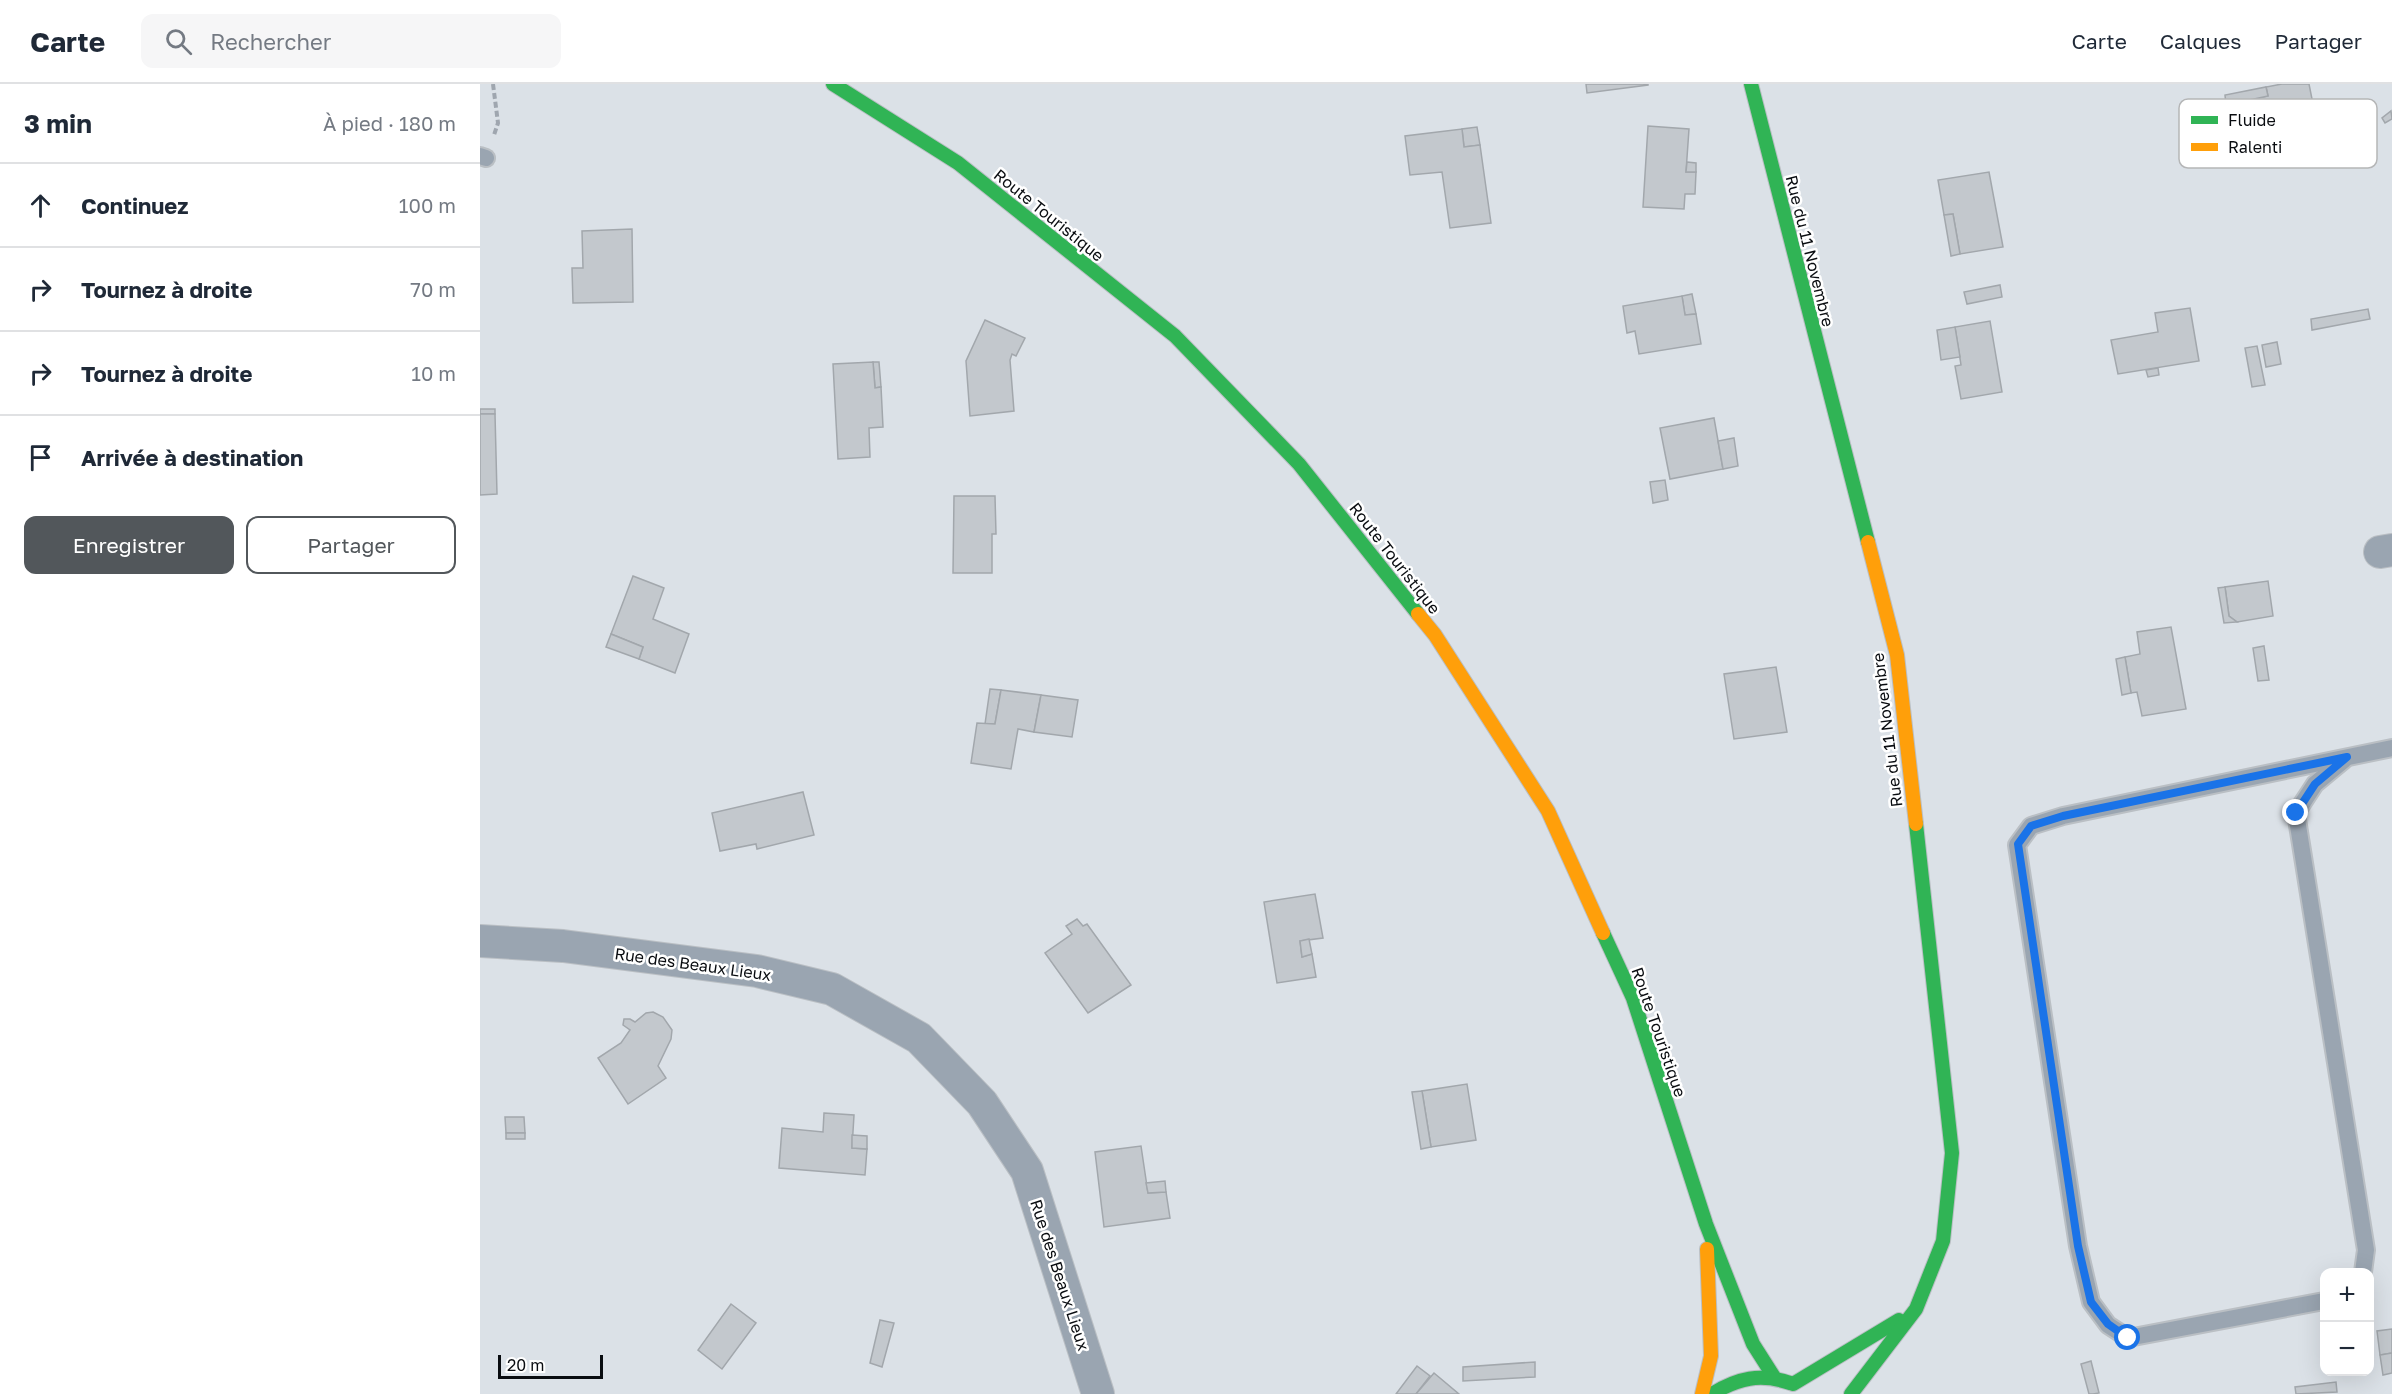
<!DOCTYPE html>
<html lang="fr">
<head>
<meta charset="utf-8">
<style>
	:root { --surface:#fff; --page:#f6f6f7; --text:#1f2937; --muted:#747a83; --line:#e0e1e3; --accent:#52575b }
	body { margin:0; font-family:"Golos Text",sans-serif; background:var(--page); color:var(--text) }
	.controls { position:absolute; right:18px; bottom:18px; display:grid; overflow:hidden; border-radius:12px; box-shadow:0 6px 24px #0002 }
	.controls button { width:54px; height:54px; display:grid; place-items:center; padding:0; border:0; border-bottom:2px solid var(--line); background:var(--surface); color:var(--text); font:30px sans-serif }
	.scale { position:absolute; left:18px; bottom:15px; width:105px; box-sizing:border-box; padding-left:6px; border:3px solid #090c10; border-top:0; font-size:16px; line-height:21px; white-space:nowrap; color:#090c10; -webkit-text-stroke:4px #fff; paint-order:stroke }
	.stop { position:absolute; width:18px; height:18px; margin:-14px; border:4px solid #1a73e8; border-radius:50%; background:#fff }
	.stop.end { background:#1a73e8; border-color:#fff; box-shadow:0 2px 6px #0008 }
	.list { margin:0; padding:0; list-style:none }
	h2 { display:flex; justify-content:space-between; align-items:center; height:78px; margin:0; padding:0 24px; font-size:26px }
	h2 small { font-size:20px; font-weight:400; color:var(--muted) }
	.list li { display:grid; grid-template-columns:39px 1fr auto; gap:18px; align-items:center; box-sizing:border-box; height:84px; padding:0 24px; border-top:2px solid var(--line) }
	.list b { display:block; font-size:22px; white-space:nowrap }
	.list em { font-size:20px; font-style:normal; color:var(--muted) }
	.actions { display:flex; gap:12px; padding:18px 24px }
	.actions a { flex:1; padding:14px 0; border:2px solid var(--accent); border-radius:12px; text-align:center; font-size:21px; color:var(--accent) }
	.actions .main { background:var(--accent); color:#fff }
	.icon { flex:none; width:33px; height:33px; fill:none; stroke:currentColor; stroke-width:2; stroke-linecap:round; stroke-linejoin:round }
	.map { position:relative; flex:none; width:1912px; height:1310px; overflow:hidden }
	header { display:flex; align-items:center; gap:36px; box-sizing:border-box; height:84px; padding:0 30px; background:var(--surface); border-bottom:2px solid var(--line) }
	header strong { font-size:28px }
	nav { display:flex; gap:33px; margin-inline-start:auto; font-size:21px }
	.search { width:420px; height:54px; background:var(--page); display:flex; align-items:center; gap:15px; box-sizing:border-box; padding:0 21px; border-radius:12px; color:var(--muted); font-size:22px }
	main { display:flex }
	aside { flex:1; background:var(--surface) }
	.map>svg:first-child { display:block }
	.building { fill:#c3c8cd; stroke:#a2a7ac; stroke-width:1.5 }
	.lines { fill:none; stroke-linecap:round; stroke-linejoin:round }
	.lane-casing { stroke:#babfc4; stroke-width:20 }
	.street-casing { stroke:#babfc4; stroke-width:34 }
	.fast-casing { stroke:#babfc4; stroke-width:16 }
	.slow-casing { stroke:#babfc4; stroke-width:16 }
	.path { stroke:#9fa6af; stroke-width:4; stroke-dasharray:6 3; stroke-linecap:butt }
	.lane { stroke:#9aa5b1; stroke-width:16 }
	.street { stroke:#9aa5b1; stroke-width:32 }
	.fast { stroke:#30b455; stroke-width:14 }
	.slow { stroke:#ff9f0a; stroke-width:14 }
	.route { stroke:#1a73e8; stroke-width:8 }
	.labels { text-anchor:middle; stroke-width:5; stroke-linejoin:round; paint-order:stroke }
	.street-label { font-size:16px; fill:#090c10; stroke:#fff }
	.key { fill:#fff; stroke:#b5b6b7; stroke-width:1.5 }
	.key-label { font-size:16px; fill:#090c10 }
</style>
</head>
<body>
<header>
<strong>Carte</strong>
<div class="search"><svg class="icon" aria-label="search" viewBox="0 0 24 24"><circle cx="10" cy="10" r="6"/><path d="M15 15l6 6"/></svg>Rechercher</div>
<nav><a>Carte</a><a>Calques</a><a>Partager</a></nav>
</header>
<main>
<aside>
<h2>3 min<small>À pied · 180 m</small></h2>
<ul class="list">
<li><svg class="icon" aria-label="ahead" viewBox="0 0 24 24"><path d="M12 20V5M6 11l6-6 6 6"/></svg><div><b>Continuez</b></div><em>100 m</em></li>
<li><svg class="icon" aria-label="right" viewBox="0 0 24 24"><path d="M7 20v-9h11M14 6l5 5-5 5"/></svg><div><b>Tournez à droite</b></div><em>70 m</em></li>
<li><svg class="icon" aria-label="right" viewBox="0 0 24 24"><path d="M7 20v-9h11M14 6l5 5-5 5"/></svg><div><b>Tournez à droite</b></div><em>10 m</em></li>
<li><svg class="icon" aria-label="arrive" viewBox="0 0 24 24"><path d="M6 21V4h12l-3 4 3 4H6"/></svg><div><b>Arrivée à destination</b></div></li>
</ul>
<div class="actions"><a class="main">Enregistrer</a><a>Partager</a></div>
</aside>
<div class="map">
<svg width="1912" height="1310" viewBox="0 0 1912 1310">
	<rect width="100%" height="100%" fill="#dbe1e7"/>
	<g class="building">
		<path d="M1106 0H1168V1L1107 9Z"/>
		<path d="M1802 0H1829L1838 45 1754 61 1746 21 1788 12 1786 3Z"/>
		<path d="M1786 3 1788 12 1746 21 1745 11Z"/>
		<path d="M1911 27 1912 35 1905 39 1902 34Z"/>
		<path d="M1168 42 1209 45 1206 88H1216L1215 110H1205L1204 125 1163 123Z"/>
		<path d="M997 43 1000 61 984 63 982 45Z"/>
		<path d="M982 45 984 63 1000 61 1011 139 970 144 962 88 930 91 925 52Z"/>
		<path d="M1207 78 1216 79V88H1206Z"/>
		<path d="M1509 88 1523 163 1480 170 1473 130 1464 131 1458 96Z"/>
		<path d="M1473 130 1480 170 1471 172 1464 131Z"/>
		<path d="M152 145 153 218 93 219 92 184H103L102 147Z"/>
		<path d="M1520 201 1522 213 1487 220 1484 208Z"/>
		<path d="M1212 210 1216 230 1205 231 1202 212Z"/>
		<path d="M1202 212 1205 231 1216 230 1221 260 1159 270 1155 247 1147 249 1143 222Z"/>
		<path d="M1710 224 1719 277 1638 290 1631 256 1678 248 1675 229Z"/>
		<path d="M1888 225 1890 235 1832 246 1831 235Z"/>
		<path d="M505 236 545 254 536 272 532 270 530 276 534 327 490 332 486 277Z"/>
		<path d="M1510 237 1522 308 1481 315 1475 282 1481 281 1475 243Z"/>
		<path d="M1475 243 1480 273 1461 276 1457 246Z"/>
		<path d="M1797 258 1801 280 1786 283 1782 261Z"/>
		<path d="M1777 262 1785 301 1772 303 1765 264Z"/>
		<path d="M393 278H399L401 303 395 304Z"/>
		<path d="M393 278 395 304 401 303 403 343 389 344 390 373 358 375 353 280Z"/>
		<path d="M1678 284 1679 291 1668 293 1666 286Z"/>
		<rect x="0" y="325" width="15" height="5"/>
		<path d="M0 330H15L17 410 0 411Z"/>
		<path d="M1234 334 1243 385 1190 395 1180 344Z"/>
		<path d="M1254 354 1258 382 1243 385 1238 357Z"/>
		<path d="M1185 396 1188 416 1173 419 1170 398Z"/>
		<path d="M474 412H515L516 450H512V489H473Z"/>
		<path d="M153 492 184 504 173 535 209 550 195 589 159 575 163 563 131 550Z"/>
		<path d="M1788 497 1793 532 1757 538 1749 532 1745 503Z"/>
		<path d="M1745 503 1749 532 1757 538 1744 539 1738 504Z"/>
		<path d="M1691 543 1706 625 1662 632 1657 608 1651 609 1645 573 1660 570 1657 548Z"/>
		<path d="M131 550 163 563 159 575 126 563Z"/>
		<path d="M1784 562 1789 596 1778 597 1773 564Z"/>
		<path d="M1645 573 1651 609 1642 611 1636 575Z"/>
		<path d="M1296 583 1307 648 1254 655 1244 590Z"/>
		<path d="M510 605 521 606 515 640H505Z"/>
		<path d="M521 606 561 611 554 648 538 645 531 685 491 679 497 639 515 640Z"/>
		<path d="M561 611 598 616 592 653 554 648Z"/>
		<path d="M323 708 334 751 277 765 276 760 240 767 232 729Z"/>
		<path d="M835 810 843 854 820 857 822 873 832 870 836 893 797 899 784 818Z"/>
		<path d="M597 835 603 842 607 840 651 901 608 929 565 869 592 850 586 842Z"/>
		<path d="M829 855 832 870 822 873 820 857Z"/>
		<path d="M173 928 183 933 192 946 191 955 178 982 186 994 148 1020 118 974 141 959 150 946 143 941 144 935H150L155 938 166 929Z"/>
		<path d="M987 1000 996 1056 951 1063 942 1007Z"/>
		<path d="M942 1007 951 1063 941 1065 932 1008Z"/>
		<path d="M344 1029 374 1031 372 1064 387 1065 385 1091 299 1084 302 1044 343 1048Z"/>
		<path d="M25 1033H44L45 1049H26Z"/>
		<rect x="26" y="1049" width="19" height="6"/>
		<path d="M372 1051 387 1052V1065L372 1064Z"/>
		<path d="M661 1062 668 1109 686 1108 690 1134 624 1143 615 1068Z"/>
		<path d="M685 1097 686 1108 668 1109 666 1099Z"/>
		<path d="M251 1220 276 1239 242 1285 218 1266Z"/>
		<path d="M400 1236 414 1239 402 1283 390 1279Z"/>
		<path d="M1912 1245V1269L1900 1271 1897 1247Z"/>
		<path d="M1912 1269V1289L1903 1291 1900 1271Z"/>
		<path d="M1611 1277 1619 1309 1613 1310H1609L1601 1280Z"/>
		<path d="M1055 1278V1293L983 1297V1283Z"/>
		<path d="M937 1282 950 1292 936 1310H916Z"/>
		<path d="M954 1289 979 1310H936Z"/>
		<path d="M1856 1298 1857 1308 1816 1310 1815 1303Z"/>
	</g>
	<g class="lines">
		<g class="lane-casing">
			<g id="lane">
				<path d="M0 72 6 74"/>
				<path d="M1864 676 1835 700 1816 729 1886 1166 1883 1188"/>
				<path d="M1844 1217 1648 1254 1628 1241 1611 1218 1598 1162 1537 761 1551 742 1583 732 1912 664"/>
			</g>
		</g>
		<g class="street-casing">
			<g id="street">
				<path d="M1900 468 1912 466"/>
				<path d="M0 857 83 862 277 887 352 905 439 954 502 1019 547 1087 618 1310"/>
			</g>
		</g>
		<g class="fast-casing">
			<g id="fast">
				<path d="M353 0 478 79 695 252 819 380 938 530"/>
				<path d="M1271 0 1388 458"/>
				<path d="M1123 849 1153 914 1226 1140 1273 1260 1294 1293"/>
				<path d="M1313 1300 1419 1236"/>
				<path d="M1232 1310C1258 1294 1280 1289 1310 1299"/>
				<path d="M1371 1310 1436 1225 1463 1157 1472 1069 1436 740"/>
			</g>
		</g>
		<g class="slow-casing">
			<g id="slow">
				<path d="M1388 458 1417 571 1436 740"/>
				<path d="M938 530 955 551 1068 727 1123 849"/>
				<path d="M1222 1310 1231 1272 1227 1165"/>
			</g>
		</g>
		<path class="path" d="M13 0 18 39 14 51"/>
		<use href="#lane" class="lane"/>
		<use href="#street" class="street"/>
		<use href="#fast" class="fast"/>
		<use href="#slow" class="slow"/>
	</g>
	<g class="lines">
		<path class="route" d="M1648 1254 1628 1240 1611 1218 1598 1162 1538 760 1551 742 1583 732 1867 673 1835 700 1816 729"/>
	</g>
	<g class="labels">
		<g class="street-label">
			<text transform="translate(569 131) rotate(39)" y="6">Route Touristique</text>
			<text transform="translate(1330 167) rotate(76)" y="6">Rue du 11 Novembre</text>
			<text transform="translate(915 474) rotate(52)" y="6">Route Touristique</text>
			<text transform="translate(1407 646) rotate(-97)" y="6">Rue du 11 Novembre</text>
			<text transform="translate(213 880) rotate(8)" y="6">Rue des Beaux Lieux</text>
			<text transform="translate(1179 948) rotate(71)" y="6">Route Touristique</text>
			<text transform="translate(580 1191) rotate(72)" y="6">Rue des Beaux Lieux</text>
		</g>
	</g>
	<rect x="1699" y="15" width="198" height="69" rx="9" class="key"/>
	<rect x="1711" y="32" width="27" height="8" fill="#30b455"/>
	<rect x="1711" y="59" width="27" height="8" fill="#ff9f0a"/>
	<g class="key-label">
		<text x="1748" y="42">Fluide</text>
		<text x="1748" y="69">Ralenti</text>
	</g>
</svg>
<div class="controls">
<button>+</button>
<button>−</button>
</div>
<div class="scale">20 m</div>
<div class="stop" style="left:1648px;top:1254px"></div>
<div class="stop end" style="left:1816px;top:729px"></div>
</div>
</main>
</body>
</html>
